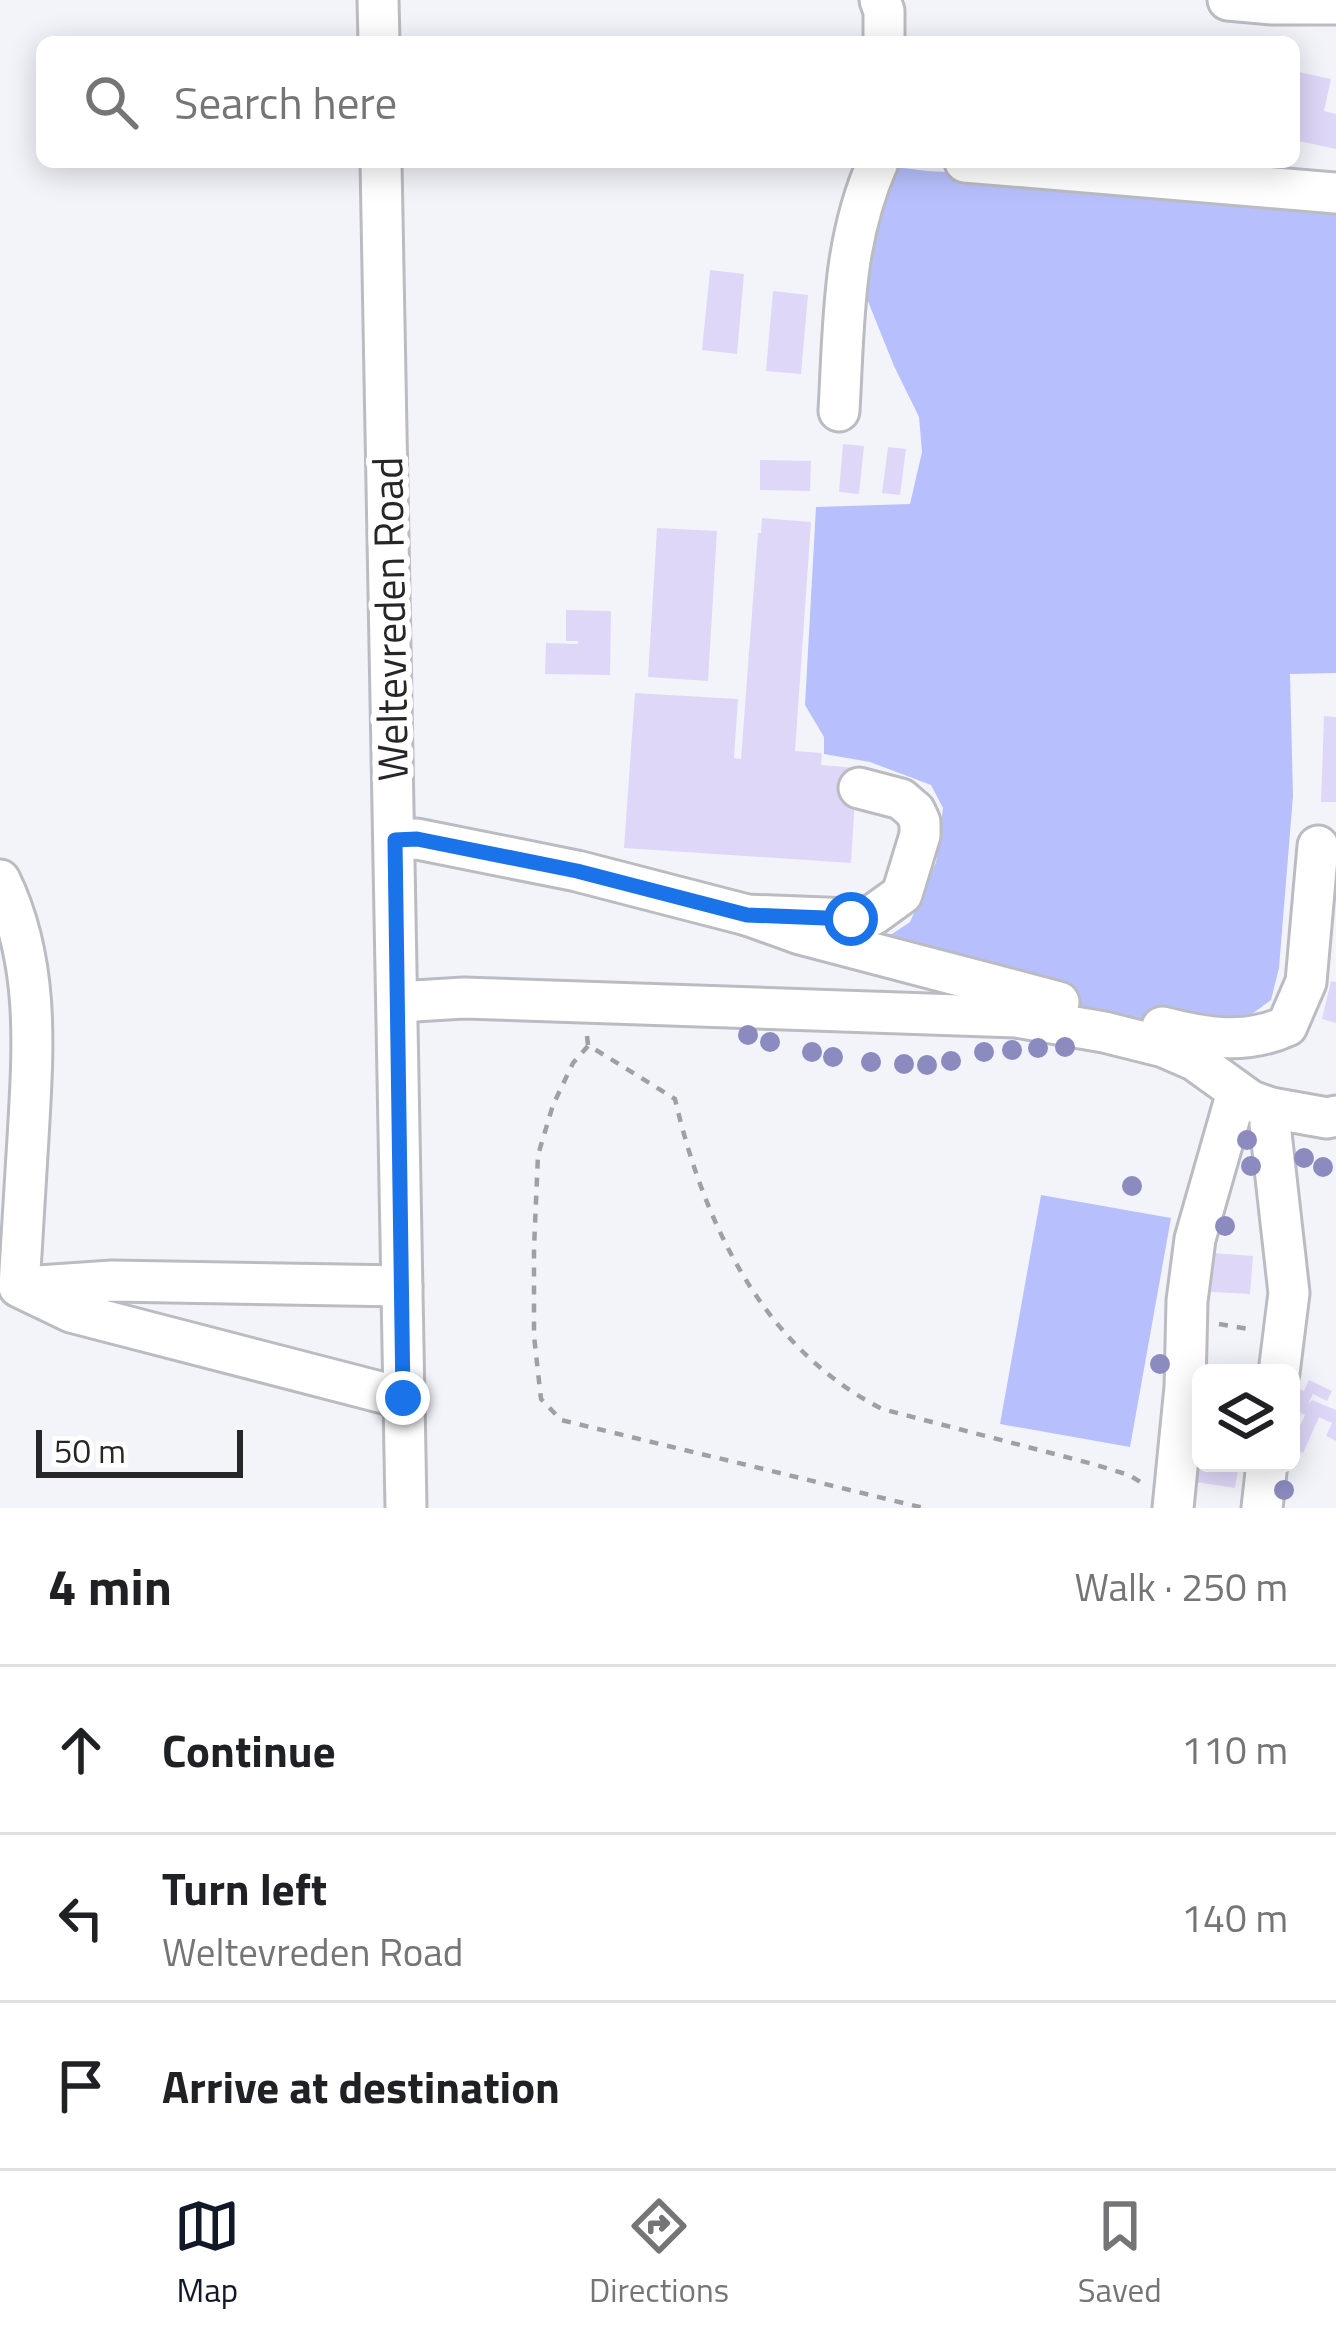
<!DOCTYPE html>
<html lang="en">
<head>
<meta charset="utf-8">
<style>
	:root { --surface:#fff; --page:#f2f2f2; --text:#202124; --muted:#757577; --line:#e0e0e0; --accent:#111827 }
	body { margin:0; font-family:"Titillium Web",sans-serif; background:var(--page); color:var(--text) }
	.controls { position:absolute; right:36px; bottom:36px; display:grid; overflow:hidden; border-radius:18px; box-shadow:0 6px 30px #0003 }
	.controls button { width:108px; height:108px; display:grid; place-items:center; padding:0; border:0; border-bottom:3px solid var(--line); background:var(--surface); color:var(--text); font:60px sans-serif }
	.scale { position:absolute; left:36px; bottom:30px; width:207px; box-sizing:border-box; padding-left:12px; border:6px solid #262628; border-top:0; font-size:33px; line-height:42px; white-space:nowrap; color:#262628; -webkit-text-stroke:9px #fff; paint-order:stroke }
	.stop { position:absolute; width:36px; height:36px; margin:-27px; border:9px solid #1a73e8; border-radius:50%; background:#fff }
	.stop.end { background:#1a73e8; border-color:#fff; box-shadow:0 3px 12px #0008 }
	.list { margin:0; padding:0; list-style:none }
	h2 { display:flex; justify-content:space-between; align-items:center; height:156px; margin:0; padding:0 48px; font-size:51px }
	h2 small { font-size:39px; font-weight:400; color:var(--muted) }
	.list li { display:grid; grid-template-columns:78px 1fr auto; gap:36px; align-items:center; box-sizing:border-box; height:168px; padding:0 48px; border-top:3px solid var(--line) }
	.list b { display:block; font-size:45px; white-space:nowrap }
	.list p { margin:0; font-size:39px; white-space:nowrap; color:var(--muted) }
	.list em { font-size:39px; font-style:normal; color:var(--muted) }
	.icon { flex:none; width:66px; height:66px; fill:none; stroke:currentColor; stroke-width:2; stroke-linecap:round; stroke-linejoin:round }
	.map { position:relative; flex:none; width:1336px; height:1508px; overflow:hidden }
	.search { position:absolute; background:var(--surface); box-shadow:0 6px 30px #0003; left:36px; right:36px; top:36px; height:132px; display:flex; align-items:center; gap:30px; box-sizing:border-box; padding:0 42px; border-radius:18px; color:var(--muted); font-size:45px }
	.sheet { height:660px; background:var(--surface) }
	nav { display:flex; justify-content:space-around; align-items:center; box-sizing:border-box; height:168px; border-top:3px solid var(--line); background:var(--surface); font-size:33px; color:var(--muted) }
	nav a { display:grid; justify-items:center; gap:6px }
	nav .on { color:var(--accent) }
	.map>svg:first-child { display:block }
	.green { fill:#b7c0fc }
	.building { fill:#dfd7f8 }
	.lines { fill:none; stroke-linecap:round; stroke-linejoin:round }
	.minor-casing { stroke:#bbbcc2; stroke-width:45 }
	.path { stroke:#9f9fa4; stroke-width:4.5; stroke-dasharray:9 9; stroke-linecap:butt }
	.minor { stroke:#fff; stroke-width:39 }
	.tree { fill:#8b8bbf }
	.route { stroke:#1a73e8; stroke-width:15 }
	.labels { text-anchor:middle; stroke-width:12; stroke-linejoin:round; paint-order:stroke }
	.street-label { font-size:42px; fill:#262628; stroke:#fff }
</style>
</head>
<body>
<div class="map">
<svg width="1336" height="1508" viewBox="0 0 1336 1508">
	<rect width="100%" height="100%" fill="#f3f4fa"/>
	<g class="green">
		<path d="M889 162 903 168 927 171 1070 178 1336 204V673L1290 674 1293 796 1279 968 1271 1000 1252 1014 1206 1028 1157 1023 1079 1006 800 928 892 934 910 922 936 862 943 808 931 785 870 762 824 754V737L805 705 816 507 910 504 922 452 919 417 894 366 857 274Z"/>
		<path d="M1041 1195 1171 1218 1130 1447 1000 1424Z"/>
	</g>
	<g class="building">
		<path d="M1294 71 1331 79 1324 111 1336 114V149L1294 140Z"/>
		<path d="M710 270 744 274 737 354 702 350Z"/>
		<path d="M773 291 808 295 801 374 766 371Z"/>
		<path d="M843 444 864 446 859 494 839 492Z"/>
		<path d="M888 447 906 449 900 495 882 493Z"/>
		<path d="M760 460 811 461 810 491 760 490Z"/>
		<path d="M762 518 811 522 795 751 822 753 821 765 857 768 851 863 624 848 635 693 738 699 734 758 741 759 758 533H761Z"/>
		<path d="M657 528 717 531 708 681 648 677Z"/>
		<path d="M566 610 611 611 610 675 545 674 546 643 578 644V641H566Z"/>
		<path d="M1324 716 1336 717V802H1321Z"/>
		<path d="M1331 981 1336 982V1023L1322 1019Z"/>
		<path d="M1213 1253 1253 1256 1250 1294 1211 1292Z"/>
		<path d="M1309 1380 1332 1391 1327 1401 1313 1394 1308 1404 1312 1400 1336 1410V1441L1326 1436 1332 1423 1319 1417 1303 1453 1291 1447 1305 1415 1291 1408V1385L1304 1391Z"/>
		<path d="M1199 1463H1239L1235 1488 1196 1482Z"/>
	</g>
	<g class="lines">
		<g class="minor-casing">
			<g id="minor">
				<path d="M378 0 379 42"/>
				<path d="M880 0 884 11V42"/>
				<path d="M1228 0 1272 4H1336"/>
				<path d="M381 162 406 1508"/>
				<path d="M965 162 1336 193"/>
				<path d="M839 411C844 324 842 243 878 162"/>
				<path d="M395 840 417 839 577 871 747 915 851 919 873 915 902 894 920 835V822L915 811 901 799 859 788"/>
				<path d="M0 880C40 962 33 1050 28 1138 25 1188 22 1237 19 1287L71 1312 403 1398"/>
				<path d="M747 915 800 934 1059 1002"/>
				<path d="M398 1002 464 998 1016 1017 1104 1032 1164 1047 1194 1060 1251 1101 1271 1108 1327 1118 1336 1116"/>
				<path d="M1162 1027C1205 1038 1245 1045 1287 1026L1306 982 1318 846"/>
				<path d="M1271 1108 1270 1124 1289 1293 1279 1373"/>
				<path d="M24 1287 112 1281 402 1286"/>
				<path d="M1173 1508 1185 1387 1187 1301 1195 1239 1237 1092"/>
				<path d="M1262 1508 1267 1463"/>
			</g>
		</g>
		<g class="path">
			<path d="M587 1036 588 1045 675 1099C704 1224 763 1348 882 1409L1093 1464 1129 1475 1142 1483"/>
			<path d="M588 1046 573 1063 553 1105 538 1155 534 1248V1336L541 1399 561 1420 924 1508"/>
			<path d="M1219 1324 1249 1329"/>
		</g>
		<use href="#minor" class="minor"/>
	</g>
	<g class="tree">
		<circle cx="748" cy="1035" r="10"/>
		<circle cx="770" cy="1042" r="10"/>
		<circle cx="1065" cy="1047" r="10"/>
		<circle cx="1038" cy="1048" r="10"/>
		<circle cx="1012" cy="1050" r="10"/>
		<circle cx="812" cy="1052" r="10"/>
		<circle cx="984" cy="1052" r="10"/>
		<circle cx="833" cy="1057" r="10"/>
		<circle cx="951" cy="1061" r="10"/>
		<circle cx="871" cy="1062" r="10"/>
		<circle cx="904" cy="1064" r="10"/>
		<circle cx="927" cy="1065" r="10"/>
		<circle cx="1247" cy="1140" r="10"/>
		<circle cx="1304" cy="1158" r="10"/>
		<circle cx="1251" cy="1166" r="10"/>
		<circle cx="1323" cy="1167" r="10"/>
		<circle cx="1132" cy="1186" r="10"/>
		<circle cx="1225" cy="1226" r="10"/>
		<circle cx="1160" cy="1364" r="10"/>
		<circle cx="1284" cy="1490" r="10"/>
	</g>
	<g class="lines">
		<path class="route" d="M403 1398 395 840 417 839 577 871 747 915 851 919"/>
	</g>
	<g class="labels">
		<g class="street-label">
			<text transform="translate(390 619) rotate(-91)" y="15">Weltevreden Road</text>
		</g>
	</g>
</svg>
<div class="controls">
<button><svg class="icon" aria-label="layers" viewBox="0 0 24 24"><path d="M12 4l9 5-9 5-9-5zM3 14l9 5 9-5"/></svg></button>
</div>
<div class="scale">50 m</div>
<div class="stop" style="left:851px;top:919px"></div>
<div class="stop end" style="left:403px;top:1398px"></div>
<div class="search"><svg class="icon" aria-label="search" viewBox="0 0 24 24"><circle cx="10" cy="10" r="6"/><path d="M15 15l6 6"/></svg>Search here</div>
</div>
<section class="sheet">
<h2>4 min<small>Walk · 250 m</small></h2>
<ul class="list">
<li><svg class="icon" aria-label="ahead" viewBox="0 0 24 24"><path d="M12 20V5M6 11l6-6 6 6"/></svg><div><b>Continue</b></div><em>110 m</em></li>
<li><svg class="icon" aria-label="left" viewBox="0 0 24 24"><path d="M17 20v-9H6M10 6l-5 5 5 5"/></svg><div><b>Turn left</b><p>Weltevreden Road</p></div><em>140 m</em></li>
<li><svg class="icon" aria-label="arrive" viewBox="0 0 24 24"><path d="M6 21V4h12l-3 4 3 4H6"/></svg><div><b>Arrive at destination</b></div></li>
</ul>
</section>
<nav>
<a class="on"><svg class="icon" aria-label="map" viewBox="0 0 24 24"><path d="M3 6l6-2 6 2 6-2v14l-6 2-6-2-6 2zM9 4v14M15 6v14"/></svg>Map</a>
<a><svg class="icon" aria-label="directions" viewBox="0 0 24 24"><path d="M12 3l9 9-9 9-9-9zM9 14v-3h6M13 9l2 2-2 2"/></svg>Directions</a>
<a><svg class="icon" aria-label="saved" viewBox="0 0 24 24"><path d="M7 4h10v16l-5-4-5 4z"/></svg>Saved</a>
</nav>
</body>
</html>
